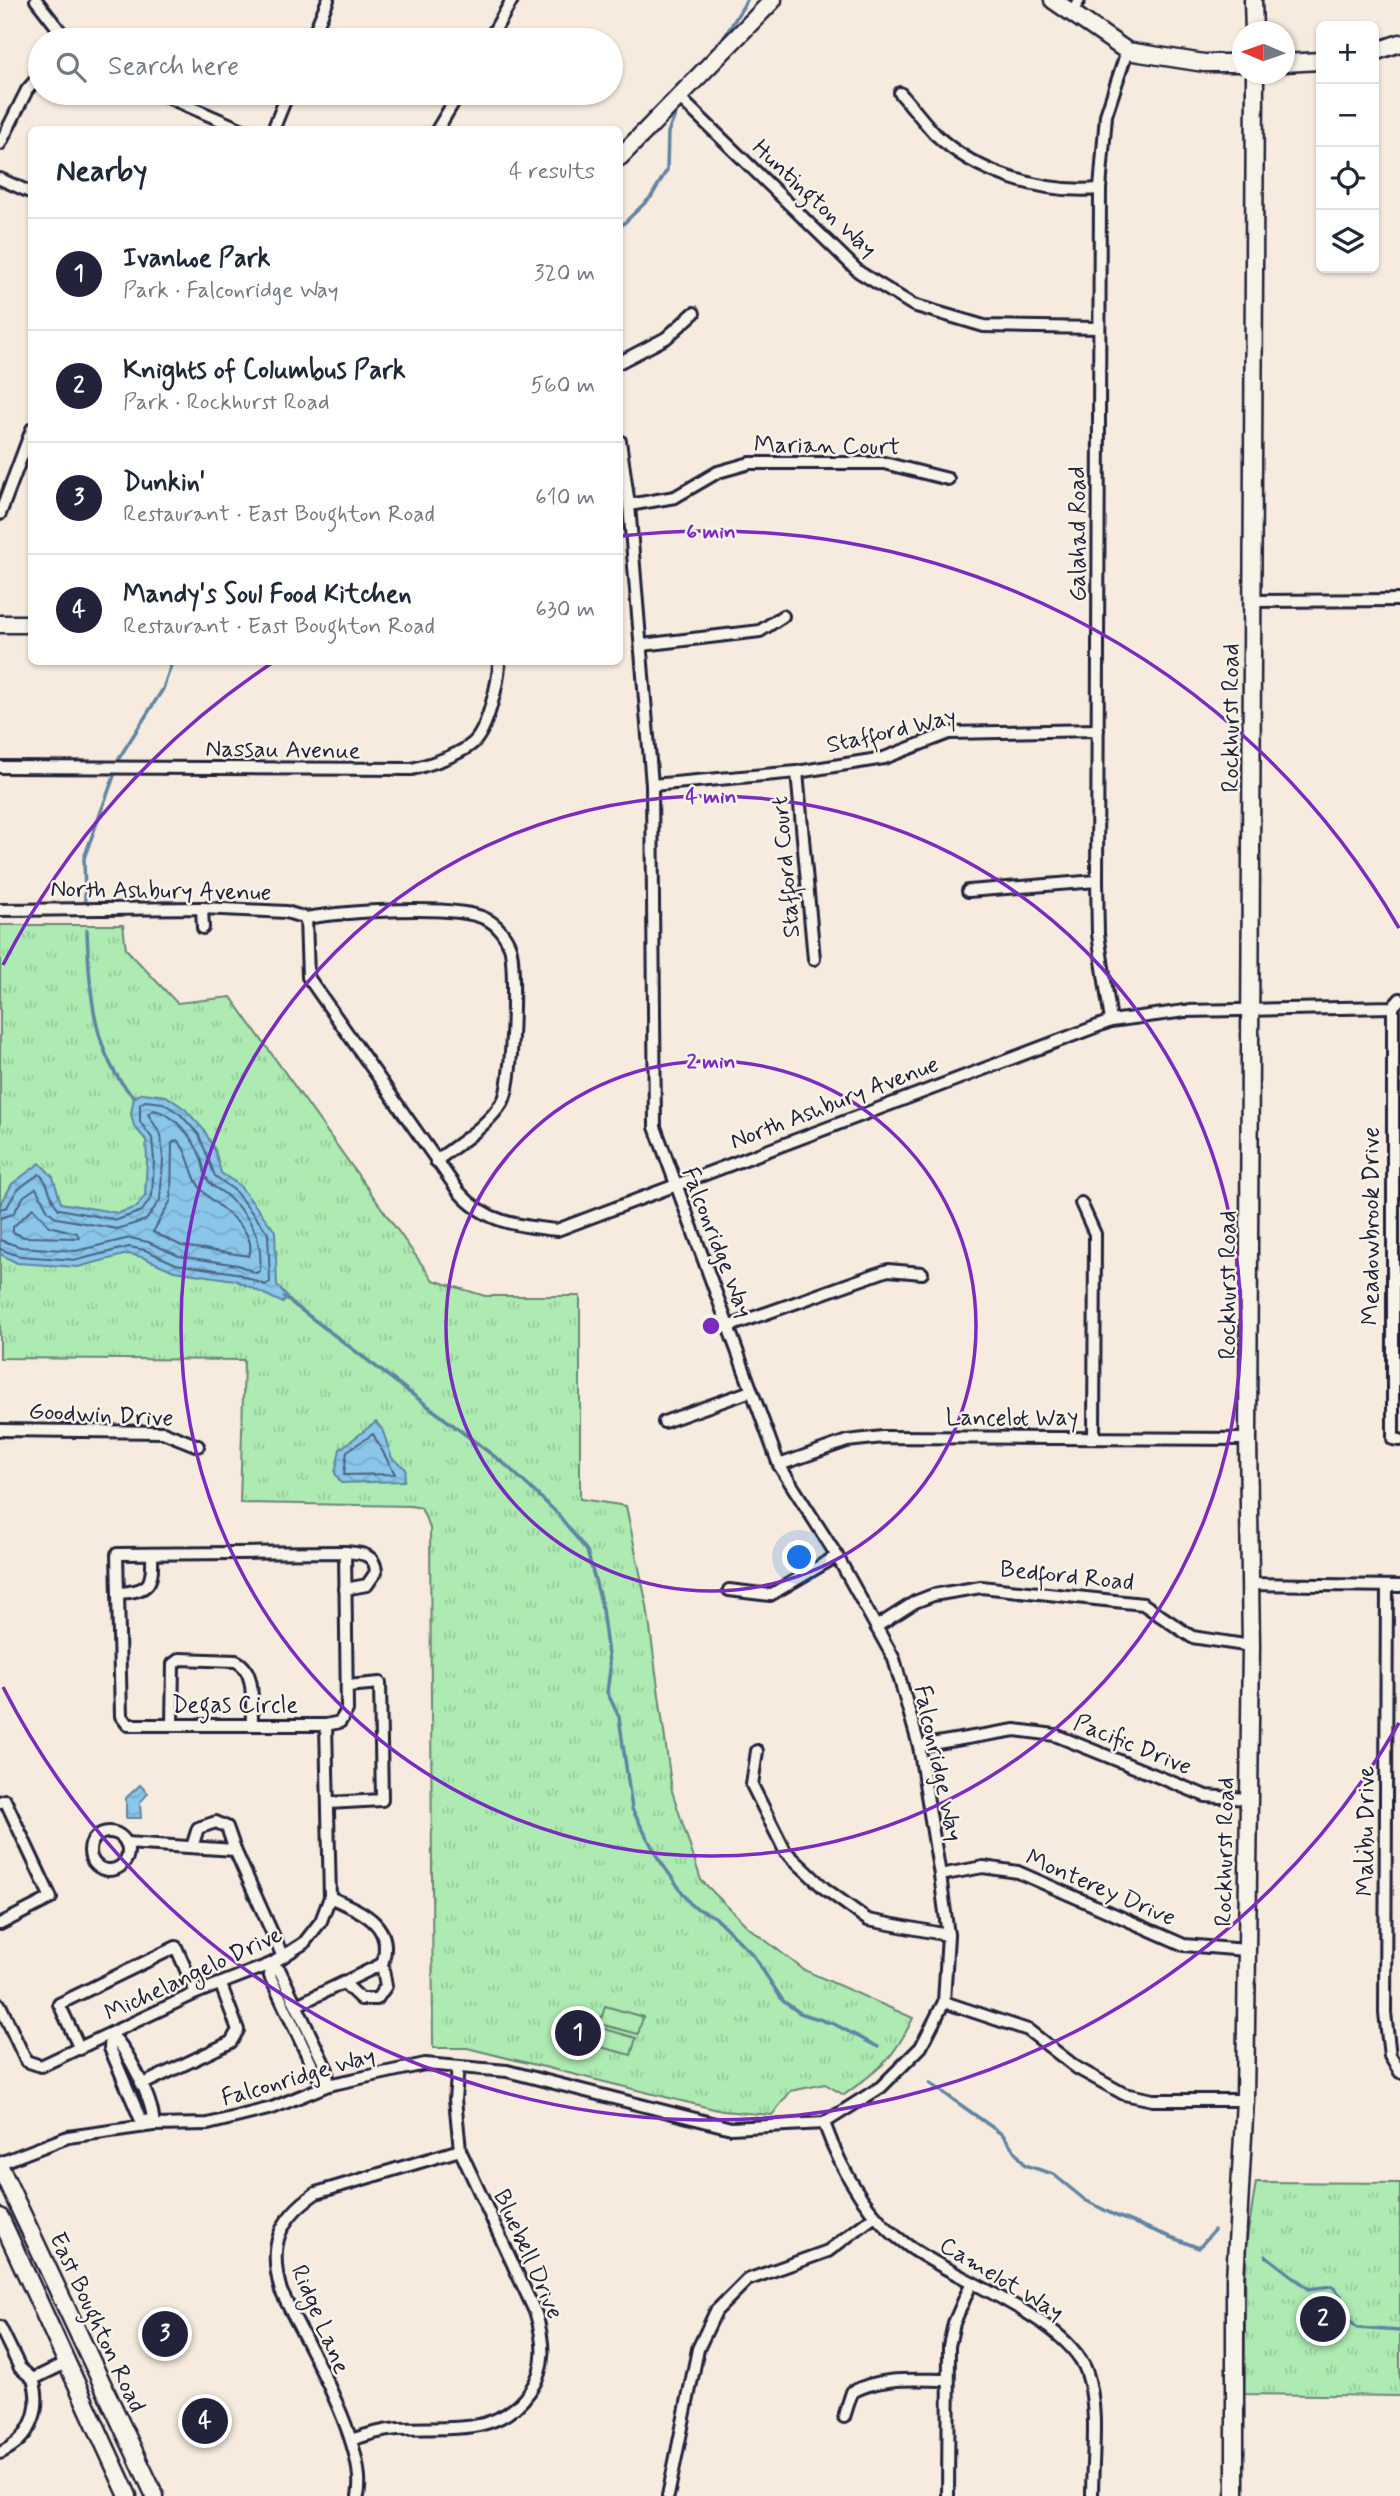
<!DOCTYPE html>
<html lang="en">
<head>
<meta charset="utf-8">
<style>
	:root { --surface:#fff; --page:#f2f2f3; --text:#1f2937; --muted:#747a83; --line:#e0e1e3; --accent:#22223b }
	body { margin:0; font-family:Mynerve,sans-serif; background:var(--page); color:var(--text) }
	.controls { position:absolute; right:21px; top:21px; display:grid; overflow:hidden; border-radius:10px; box-shadow:0 2px 5px #0004 }
	.controls button { width:63px; height:63px; display:grid; place-items:center; padding:0; border:0; border-bottom:2px solid var(--line); background:var(--surface); color:var(--text); font:35px sans-serif }
	.compass { position:absolute; left:1232px; top:21px; width:63px; height:63px; border-radius:50%; background:var(--surface); box-shadow:0 2px 5px #0004; rotate:272deg }
	.you { position:absolute; left:800px; top:1558px; width:24px; height:24px; margin:-18px; border:5px solid #fff; border-radius:50%; background:#1a73e8; box-shadow:0 0 0 10px #1a73e833 }
	.badge { display:grid; place-items:center; width:46px; height:46px; border-radius:50%; background:var(--accent); color:#fff; font-size:23px; font-weight:700 }
	.pin { position:absolute; translate:-50% -50%; border:4px solid #fff; box-shadow:0 2px 7px #0006 }
	.list { margin:0; padding:0; list-style:none }
	h2 { display:flex; justify-content:space-between; align-items:center; height:91px; margin:0; padding:0 28px; font-size:30px }
	h2 small { font-size:23px; font-weight:400; color:var(--muted) }
	.list li { display:grid; grid-template-columns:46px 1fr auto; gap:21px; align-items:center; box-sizing:border-box; height:112px; padding:0 28px; border-top:2px solid var(--line) }
	.list b { display:block; font-size:26px; white-space:nowrap }
	.list p { margin:0; font-size:23px; white-space:nowrap; color:var(--muted) }
	.list em { font-size:23px; font-style:normal; color:var(--muted) }
	.icon { flex:none; width:38px; height:38px; fill:none; stroke:currentColor; stroke-width:2; stroke-linecap:round; stroke-linejoin:round }
	.map { position:relative; flex:none; width:1400px; height:2496px; overflow:hidden }
	.search { position:absolute; background:var(--surface); box-shadow:0 2px 5px #0004; left:28px; top:28px; width:595px; height:77px; display:flex; align-items:center; gap:18px; box-sizing:border-box; padding:0 24px; border-radius:38px; color:var(--muted); font-size:26px }
	.panel { position:absolute; background:var(--surface); box-shadow:0 2px 5px #0004; left:28px; top:126px; width:595px; height:539px; border-radius:10px }
	.map>svg:first-child { display:block }
	.grass { fill:url(#grass-tufts); stroke:#688676; stroke-width:2 }
	.pitch { fill:#adebb2; stroke:#688676; stroke-width:2 }
	.water { fill:url(#water-waves); stroke:#6084a3; stroke-width:2 }
	.lines { fill:none; stroke-linecap:round; stroke-linejoin:round }
	.shore { stroke:#4b6481; stroke-width:2 }
	.stream { stroke:#6084a3; stroke-width:3.5 }
	.street-casing { stroke:#22223b; stroke-width:16 }
	.secondary-casing { stroke:#22223b; stroke-width:21 }
	.street { stroke:#f7f3e8; stroke-width:10 }
	.secondary { stroke:#f7f3e8; stroke-width:16 }
	.ring { fill:none; stroke:#7b2cbf; stroke-width:3.5 }
	.labels { text-anchor:middle; stroke-width:5; stroke-linejoin:round; paint-order:stroke }
	.street-label { font-size:24px; fill:#22223b; stroke:#f7f3e8 }
	.centre { fill:#7b2cbf; stroke:#f7f3e8; stroke-width:3.5 }
	.ring-label { font-size:21px; text-anchor:middle; font-weight:bold; fill:#7b2cbf; stroke:#f7f3e8; stroke-width:5; stroke-linejoin:round; paint-order:stroke }
</style>
</head>
<body>
<div class="map">
<svg width="1400" height="2496" viewBox="0 0 1400 2496">
	<defs>
		<pattern id="grass-tufts" width="24" height="20" patternUnits="userSpaceOnUse" patternTransform="scale(1.75)"><rect width="24" height="20" fill="#adebb2"/><path d="M3 7l-1-3M5 7V3M7 7l1-3M15 17l-1-3M17 17v-4M19 17l1-3" fill="none" stroke="#95c99a"/></pattern>
		<pattern id="water-waves" width="16" height="10" patternUnits="userSpaceOnUse" patternTransform="scale(1.75)"><rect width="16" height="10" fill="#89c6e9"/><path d="M0 5q4-4 8 0t8 0" fill="none" stroke="#76aac9"/></pattern>
	</defs>
	<rect width="100%" height="100%" fill="#f7ebdf"/>
	<filter id="ink" filterUnits="userSpaceOnUse"><feTurbulence type="fractalNoise" baseFrequency=".0143" numOctaves="2"/><feDisplacementMap in="SourceGraphic" scale="14" xChannelSelector="R" yChannelSelector="G"/><feConvolveMatrix kernelMatrix="1 2 1 2 8 2 1 2 1" color-interpolation-filters="sRGB"/></filter>
	<g filter="url(#ink)">
		<g class="grass">
			<path d="M0 925H123L126 949 177 1003 231 997 433 1280 485 1296H580V1499L626 1506 647 1606 672 1791 701 1880 748 1927 804 1970 913 2018C893 2060 881 2068 844 2095L825 2084 791 2091 772 2115 722 2111 467 2048H433L430 1528 421 1508 411 1506 240 1503 244 1360 0 1358Z"/>
			<path d="M1256 2182 1400 2183V2396L1244 2394 1246 2245Z"/>
		</g>
		<g class="pitch">
			<path d="M605 2006 643 2017 638 2034 600 2024Z"/>
			<path d="M598 2027 636 2038 631 2055 593 2045Z"/>
		</g>
		<g class="water">
			<path d="M143 1093 166 1096 185 1109 204 1130 215 1150 221 1173 239 1185 275 1231 277 1285 287 1296 283 1303 235 1280 174 1271 142 1257 128 1254 78 1267 17 1263 0 1254V1206L12 1184 40 1163 53 1177 61 1203 118 1213 137 1207 145 1195 147 1160 146 1140 134 1126 131 1114 134 1097Z"/>
			<path d="M376 1422 382 1429 392 1458 406 1469 404 1481 341 1483 335 1473 340 1449Z"/>
			<path d="M140 1785 148 1793 140 1803 141 1818H126V1798Z"/>
		</g>
		<g class="lines">
			<g class="shore">
				<path d="M177 1140C191 1154 189 1174 201 1189 215 1207 259 1228 249 1256L182 1246 153 1232 171 1200 172 1143Z"/>
				<path d="M33 1208 49 1226 77 1233 79 1238 24 1237 13 1232V1227Z"/>
				<path d="M0 1209 7 1207 17 1190 39 1174C51 1183 48 1199 59 1209L117 1220 142 1211 152 1196 154 1160 152 1138 140 1122V1104L145 1101 163 1103 180 1114 199 1135 215 1176 234 1190 268 1233 270 1282 265 1285 236 1273 176 1264 145 1250 129 1247 77 1260 19 1256 0 1249"/>
				<path d="M0 1218 13 1214 24 1196 36 1188 48 1211 57 1218 117 1229 146 1220 160 1200 163 1160 161 1135 148 1114 154 1110C175 1114 194 1139 201 1158 204 1166 204 1177 210 1183 215 1189 222 1191 227 1196 252 1218 263 1238 260 1271L256 1273 238 1265 179 1256 148 1242 130 1238 76 1251 21 1247 0 1240"/>
				<path d="M373 1434 395 1474 344 1475 347 1451Z"/>
			</g>
			<g class="stream">
				<path d="M719 46 747 0"/>
				<path d="M620 227 651 197 667 170 668 132 676 113"/>
				<path d="M119 758 163 689 172 662"/>
				<path d="M85 900 84 858 114 776"/>
				<path d="M87 930C89 985 92 1057 134 1097"/>
				<path d="M284 1297 507 1466 557 1513 587 1551 601 1602 610 1670 607 1692 619 1717 632 1809 658 1858 692 1906 715 1917 753 1955 783 2001 800 2013 834 2024 878 2047"/>
				<path d="M930 2083 1003 2135 1025 2165 1053 2174 1085 2200 1114 2215 1199 2248 1214 2230"/>
				<path d="M1266 2256 1309 2289 1332 2286 1341 2296 1343 2314 1357 2328 1400 2331"/>
			</g>
			<g class="street-casing">
				<g id="street">
					<path d="M36 0 67 40"/>
					<path d="M1071 14 1079 0"/>
					<path d="M311 40 328 0"/>
					<path d="M489 40 512 0"/>
					<path d="M158 93 243 130"/>
					<path d="M900 93C912 106 923 121 935 134 977 174 1044 194 1100 189"/>
					<path d="M679 97 859 272 913 305 984 326 1099 328"/>
					<path d="M273 130 288 93"/>
					<path d="M437 130 459 93"/>
					<path d="M0 144 27 90 40 75"/>
					<path d="M0 179 32 193"/>
					<path d="M620 362 666 338 694 313"/>
					<path d="M629 505 675 497 718 472 750 463H884L948 479"/>
					<path d="M0 514 32 429"/>
					<path d="M1253 601 1400 600"/>
					<path d="M642 645 760 631 783 616"/>
					<path d="M0 767 412 769C431 764 458 756 473 743 487 731 499 681 499 662"/>
					<path d="M797 772 814 959"/>
					<path d="M652 785 797 772 884 758 949 733 1098 730"/>
					<path d="M968 891 1097 881"/>
					<path d="M202 908 203 928"/>
					<path d="M0 910 202 908 286 912 306 918 308 977 459 1192C486 1223 518 1226 557 1230L1111 1021 1185 1011 1393 1007 1400 999"/>
					<path d="M306 918C343 912 455 903 486 919 497 924 506 936 510 947 516 965 513 1085 503 1101 488 1126 459 1143 436 1161"/>
					<path d="M1393 1007V1439L1400 1440"/>
					<path d="M1111 1021 1098 934 1097 881 1100 189 1106 115 1127 51"/>
					<path d="M1081 1203 1095 1234 1094 1438"/>
					<path d="M727 1327 888 1270 922 1273"/>
					<path d="M664 1422 751 1391"/>
					<path d="M0 1430 163 1432 198 1446"/>
					<path d="M779 1465 847 1441 883 1437 1248 1439"/>
					<path d="M345 1552 347 1710 340 1722 326 1725H128L121 1716 117 1554Z"/>
					<path d="M345 1552C360 1553 375 1553 376 1572L367 1585 345 1589"/>
					<path d="M1249 1584 1400 1586"/>
					<path d="M1387 1586 1385 2013 1390 2056 1400 2072"/>
					<path d="M729 1590 770 1595 837 1556"/>
					<path d="M118 1593C150 1591 153 1585 152 1554"/>
					<path d="M876 1627 915 1602 933 1595 981 1587 1143 1604 1192 1637 1251 1646"/>
					<path d="M172 1725 173 1664 180 1659 236 1661C257 1671 251 1705 252 1725"/>
					<path d="M919 1746 1015 1730 1055 1735 1206 1796 1247 1799"/>
					<path d="M757 1751 752 1785 785 1851 824 1888 868 1920 948 1935"/>
					<path d="M0 1802 5 1800 51 1898 0 1924"/>
					<path d="M328 1803 382 1800 380 1683 347 1686"/>
					<circle cx="109" cy="1851" r="19"/>
					<path d="M126 1843 235 1850 283 1957"/>
					<path d="M192 1847 198 1828 216 1822 227 1827 235 1850"/>
					<path d="M940 1875 983 1867 1018 1872 1184 1945 1246 1950"/>
					<path d="M271 1964 270 1976 316 2074 328 2085"/>
					<path d="M271 1964 280 1971 327 2070 328 2085"/>
					<path d="M344 1983 361 1999H377L386 1986 382 1964"/>
					<path d="M944 2002 1028 2030 1077 2068 1124 2094 1153 2100H1245"/>
					<path d="M0 2005 26 2061 41 2066 196 1993 271 1964 304 1943 321 1921 330 1897 326 1725"/>
					<path d="M297 2005 382 1964C396 1924 360 1911 330 1897"/>
					<path d="M111 2035C127 2047 156 2106 153 2125L140 2118 110 2048Z"/>
					<path d="M80 2049 59 2004 176 1947 196 1993"/>
					<path d="M141 2085 231 2042 238 2030 221 1985"/>
					<path d="M824 2123C841 2170 866 2216 907 2245 954 2280 1069 2318 1087 2373 1099 2410 1092 2457 1092 2496"/>
					<path d="M0 2163 68 2137 153 2125 208 2124 272 2108 328 2085 425 2064 507 2071 731 2128 824 2123 881 2087 921 2047 944 2002 948 1935 940 1875 919 1746 894 1659 837 1556 779 1465 655 1127 652 785 629 505 620 441"/>
					<path d="M0 2327 20 2368 33 2379"/>
					<path d="M844 2417 852 2392C881 2376 915 2380 948 2380"/>
					<path d="M351 2440C366 2435 381 2430 398 2429 447 2426 498 2438 530 2391 547 2367 544 2341 536 2314L460 2150 455 2099 458 2067"/>
					<path d="M0 2453C30 2439 43 2411 33 2379L66 2363"/>
					<path d="M358 2496C369 2447 304 2339 281 2291 268 2246 278 2219 316 2193L460 2150"/>
					<path d="M668 2496 698 2349 716 2311 747 2280 828 2251 875 2216"/>
					<path d="M948 2496 949 2346 954 2323 971 2284"/>
				</g>
			</g>
			<g class="secondary-casing">
				<g id="secondary">
					<path d="M1053 0 1127 51 1204 63H1242"/>
					<path d="M1253 0 1254 32"/>
					<path d="M1374 52 1400 43"/>
					<path d="M1284 63 1321 61"/>
					<path d="M620 157 773 0"/>
					<path d="M0 624H32"/>
					<path d="M0 2167 155 2496"/>
					<path d="M0 2217 128 2496"/>
					<path d="M1235 2496V2279L1245 2100 1251 1646 1248 1439 1255 74"/>
				</g>
			</g>
			<use href="#street" class="street"/>
			<use href="#secondary" class="secondary"/>
		</g>
	</g>
	<g class="ring">
		<circle cx="711" cy="1326" r="265"/>
		<circle cx="711" cy="1326" r="530"/>
		<path d="M1399 1723A795 795 0 0 1 3 1687M3 965A795 795 0 0 1 272 663M621 536A795 795 0 0 1 1399 928"/>
	</g>
	<g class="labels">
		<g class="street-label">
			<text transform="translate(815 198) rotate(43)" y="8">Huntington Way</text>
			<text transform="translate(827 445) rotate(1)" y="8">Marian Court</text>
			<text transform="translate(1077 534) rotate(-90)" y="8">Galahad Road</text>
			<text transform="translate(1230 718) rotate(-90)" y="8">Rockhurst Road</text>
			<text transform="translate(891 730) rotate(-13)" y="8">Stafford Way</text>
			<text transform="translate(283 749) rotate(1)" y="8">Nassau Avenue</text>
			<text transform="translate(785 867) rotate(-95)" y="8">Stafford Court</text>
			<text transform="translate(161 890) rotate(1)" y="8">North Ashbury Avenue</text>
			<text transform="translate(834 1102) rotate(-21)" y="8">North Ashbury Avenue</text>
			<text transform="translate(1370 1226) rotate(-90)" y="8">Meadowbrook Drive</text>
			<text transform="translate(718 1242) rotate(69)" y="8">Falconridge Way</text>
			<text transform="translate(1227 1285) rotate(-90)" y="8">Rockhurst Road</text>
			<text transform="translate(101 1414) rotate(3)" y="8">Goodwin Drive</text>
			<text x="1012" y="1425">Lancelot Way</text>
			<text transform="translate(1067 1575) rotate(6)" y="8">Bedford Road</text>
			<text x="235" y="1712">Degas Circle</text>
			<text transform="translate(1133 1744) rotate(22)" y="8">Pacific Drive</text>
			<text transform="translate(939 1763) rotate(78)" y="8">Falconridge Way</text>
			<text transform="translate(1365 1831) rotate(-90)" y="8">Malibu Drive</text>
			<text transform="translate(1224 1852) rotate(-89)" y="8">Rockhurst Road</text>
			<text transform="translate(1101 1887) rotate(23)" y="8">Monterey Drive</text>
			<text transform="translate(193 1973) rotate(-25)" y="8">Michelangelo Drive</text>
			<text transform="translate(298 2076) rotate(-16)" y="8">Falconridge Way</text>
			<text transform="translate(529 2254) rotate(66)" y="8">Bluebell Drive</text>
			<text transform="translate(1002 2278) rotate(31)" y="8">Camelot Way</text>
			<text transform="translate(321 2319) rotate(67)" y="8">Ridge Lane</text>
			<text transform="translate(98 2322) rotate(65)" y="8">East Boughton Road</text>
		</g>
	</g>
	<circle cx="711" cy="1326" r="10" class="centre"/>
	<g class="ring-label">
		<text x="711" y="538">6 min</text>
		<text x="711" y="803">4 min</text>
		<text x="711" y="1068">2 min</text>
	</g>
</svg>
<div class="controls">
<button>+</button>
<button>−</button>
<button><svg class="icon" aria-label="locate" viewBox="0 0 24 24"><circle cx="12" cy="12" r="6"/><path d="M12 2v4M12 18v4M2 12h4M18 12h4"/></svg></button>
<button><svg class="icon" aria-label="layers" viewBox="0 0 24 24"><path d="M12 4l9 5-9 5-9-5zM3 14l9 5 9-5"/></svg></button>
</div>
<svg class="compass" viewBox="-18 -18 36 36"><path d="M0-13l5 13h-10z" fill="#e53935"/><path d="M0 13l5-13h-10z" fill="#747a83"/></svg>
<div class="you"></div>
<div class="pin badge" style="left:578px;top:2033px">1</div>
<div class="pin badge" style="left:1323px;top:2319px">2</div>
<div class="pin badge" style="left:165px;top:2334px">3</div>
<div class="pin badge" style="left:205px;top:2421px">4</div>
<div class="search"><svg class="icon" aria-label="search" viewBox="0 0 24 24"><circle cx="10" cy="10" r="6"/><path d="M15 15l6 6"/></svg>Search here</div>
<section class="panel">
<h2>Nearby<small>4 results</small></h2>
<ul class="list">
<li><span class="badge">1</span><div><b>Ivanhoe Park</b><p>Park · Falconridge Way</p></div><em>320 m</em></li>
<li><span class="badge">2</span><div><b>Knights of Columbus Park</b><p>Park · Rockhurst Road</p></div><em>560 m</em></li>
<li><span class="badge">3</span><div><b>Dunkin'</b><p>Restaurant · East Boughton Road</p></div><em>610 m</em></li>
<li><span class="badge">4</span><div><b>Mandy's Soul Food Kitchen</b><p>Restaurant · East Boughton Road</p></div><em>630 m</em></li>
</ul>
</section>
</div>
</body>
</html>
